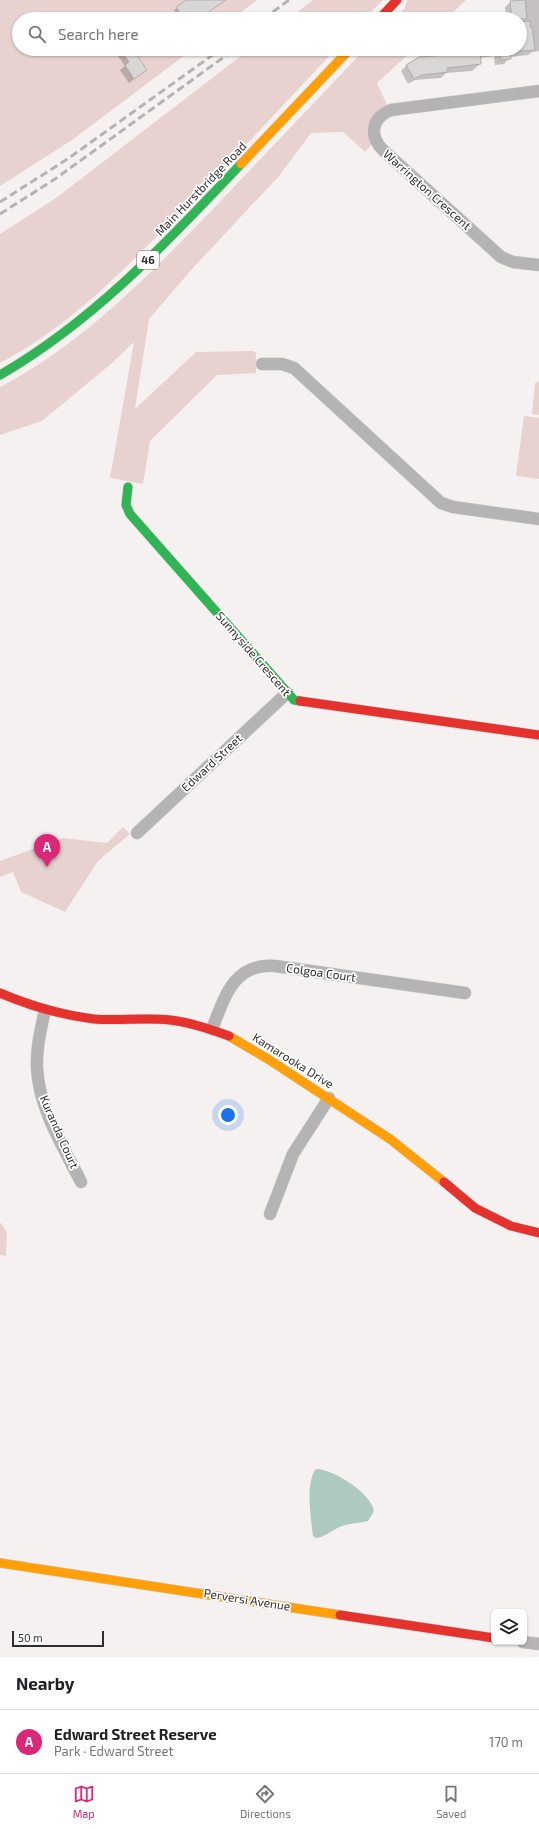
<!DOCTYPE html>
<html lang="en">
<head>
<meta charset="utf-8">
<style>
	:root { --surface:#fff; --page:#f6f6f6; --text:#202124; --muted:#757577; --line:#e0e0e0; --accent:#db2777 }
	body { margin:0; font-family:"Exo 2",sans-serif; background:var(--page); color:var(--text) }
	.controls { position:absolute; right:12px; bottom:12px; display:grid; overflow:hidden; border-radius:6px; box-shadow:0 1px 3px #0004 }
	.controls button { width:36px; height:36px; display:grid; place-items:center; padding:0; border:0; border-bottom:1px solid var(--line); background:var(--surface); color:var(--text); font:20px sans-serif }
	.scale { position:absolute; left:12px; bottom:10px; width:92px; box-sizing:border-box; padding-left:4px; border:2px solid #302e2d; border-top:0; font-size:11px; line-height:14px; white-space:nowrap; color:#302e2d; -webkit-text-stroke:3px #fff; paint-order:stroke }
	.you { position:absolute; left:228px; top:1115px; width:14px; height:14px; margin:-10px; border:3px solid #fff; border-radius:50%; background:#1a73e8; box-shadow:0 0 0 6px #1a73e833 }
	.badge { display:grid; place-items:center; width:26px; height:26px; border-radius:50%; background:var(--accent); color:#fff; font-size:13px; font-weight:700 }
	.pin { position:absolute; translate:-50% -33px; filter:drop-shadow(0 1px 2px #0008) }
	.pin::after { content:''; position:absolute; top:21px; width:14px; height:12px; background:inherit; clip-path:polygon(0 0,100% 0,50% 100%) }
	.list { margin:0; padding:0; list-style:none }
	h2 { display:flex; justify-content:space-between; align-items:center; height:52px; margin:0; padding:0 16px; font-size:17px }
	h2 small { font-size:13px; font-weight:400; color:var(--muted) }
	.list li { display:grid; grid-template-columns:26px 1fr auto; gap:12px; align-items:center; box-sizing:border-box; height:64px; padding:0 16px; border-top:1px solid var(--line) }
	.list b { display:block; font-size:15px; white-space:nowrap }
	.list p { margin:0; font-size:13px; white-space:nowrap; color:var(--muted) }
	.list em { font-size:13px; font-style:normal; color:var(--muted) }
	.icon { flex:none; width:22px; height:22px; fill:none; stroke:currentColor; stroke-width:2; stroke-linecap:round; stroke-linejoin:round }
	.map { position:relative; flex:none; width:539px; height:1657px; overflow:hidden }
	.search { position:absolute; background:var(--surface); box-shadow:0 1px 3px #0004; left:12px; right:12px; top:12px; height:44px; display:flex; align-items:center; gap:10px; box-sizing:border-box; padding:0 14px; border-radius:22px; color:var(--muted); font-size:15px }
	.sheet { height:116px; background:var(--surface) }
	nav { display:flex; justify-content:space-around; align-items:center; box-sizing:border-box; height:56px; border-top:1px solid var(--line); background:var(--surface); font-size:11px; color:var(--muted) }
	nav a { display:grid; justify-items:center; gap:2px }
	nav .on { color:var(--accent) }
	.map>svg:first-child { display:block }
	.green { fill:#e8d2cf }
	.water { fill:#aec9c0 }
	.shadow { fill:#0003 }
	.building { fill:#d9d6d6; stroke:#b1aeae }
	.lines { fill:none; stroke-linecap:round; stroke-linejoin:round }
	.street-casing { stroke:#d2cfcf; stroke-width:13 }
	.fast-casing { stroke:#d2cfcf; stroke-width:10 }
	.slow-casing { stroke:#d2cfcf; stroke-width:10 }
	.jam-casing { stroke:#d2cfcf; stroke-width:10 }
	.street { stroke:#b5b4b4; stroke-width:12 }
	.fast { stroke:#30b455; stroke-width:9 }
	.slow { stroke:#ff9f0a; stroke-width:9 }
	.jam { stroke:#e5322d; stroke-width:9 }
	.rail { stroke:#b5b3b2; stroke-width:3; stroke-dasharray:8 4; stroke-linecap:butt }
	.labels { text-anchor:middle; stroke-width:3.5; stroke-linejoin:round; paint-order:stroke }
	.shield { fill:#fff; stroke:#6e6d6c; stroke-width:1 }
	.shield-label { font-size:11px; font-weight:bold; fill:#302e2d }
	.street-label { font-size:12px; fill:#302e2d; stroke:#fff }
</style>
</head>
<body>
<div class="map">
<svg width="539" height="1657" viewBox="0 0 539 1657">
	<rect width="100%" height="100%" fill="#f6f1f1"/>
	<g class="green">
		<path d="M0 0H257L232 19H19V49H193L72 140 0 186Z"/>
		<path d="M313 0H383L364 19H289Z"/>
		<path d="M407 0H466L446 19H394L405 8Z"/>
		<path d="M250 49H336C279 109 223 171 164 229 115 279 63 330 0 363V234L56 198Z"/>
		<path d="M365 49H414L377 83 387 105 372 144 365 152 343 132 311 133 279 176 192 269 149 319 135 409 196 352 253 351 256 353V373L217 375 150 441 143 484 110 478 134 342 112 363 42 421 0 435V387C84 343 150 274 215 207 265 154 315 102 365 49Z"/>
		<path d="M539 381V415L532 414 535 383Z"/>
		<path d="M524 416 539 418V479L516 476Z"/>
		<path d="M123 827 130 834 98 861 65 912 21 892 13 872 0 877V861L63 838 107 843Z"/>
		<path d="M0 1222 7 1232 6 1256 0 1255Z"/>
	</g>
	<path class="water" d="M316 1469C333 1469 371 1493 374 1511L368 1521C359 1523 351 1523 342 1526 333 1529 324 1538 316 1538L313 1536C311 1520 305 1482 316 1469Z"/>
	<g class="shadow">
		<path d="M188 0H224L197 19H180L174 10Z"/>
		<path d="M520 0H539V51L532 52 528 55 510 57 504 64 495 65 494 56 480 58V64L472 71 446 73 441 78 415 80 408 84 401 71 406 66 420 58 450 56 449 49H520V19H506L505 7 511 2Z"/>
		<path d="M477 17V19H453Z"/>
		<path d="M113 49H134L132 50 146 70 129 83 120 70 125 66Z"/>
	</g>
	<g class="building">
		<path d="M186 0H226L198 19H184L176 7Z"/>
		<path d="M525 0 527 19H512L510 1Z"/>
		<path d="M530 21V27H532L535 50 520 51V22Z"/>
		<path d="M121 49H133L147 70 134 79 125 65 129 62Z"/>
		<path d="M461 49H480L481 64 447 68 448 72 422 75 414 79 406 65 419 57 461 54Z"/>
		<path d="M499 49H510L511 59 501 60Z"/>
	</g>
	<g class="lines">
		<g class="street-casing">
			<g id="street">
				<path d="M539 91 391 110C371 118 369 136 383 150L501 257 513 262 539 265"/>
				<path d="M262 364H282L294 368 441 503 453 507 539 519"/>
				<path d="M137 833 287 693"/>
				<path d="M45 1010C41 1029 36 1048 37 1068 39 1109 63 1146 81 1182"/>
				<path d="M212 1029C225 997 233 963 275 966L465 993"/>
				<path d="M270 1214 293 1154 329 1098"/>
				<path d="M523 1642 539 1644"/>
			</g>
		</g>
		<g class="fast-casing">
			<g id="fast">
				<path d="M0 375C94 321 167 242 241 164"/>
				<path d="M128 487 126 505 130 514 294 700 300 701"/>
			</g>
		</g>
		<g class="slow-casing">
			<g id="slow">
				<path d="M241 164 350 49"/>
				<path d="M229 1036 268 1059 390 1139 444 1182"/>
				<path d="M0 1563 340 1615"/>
			</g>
		</g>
		<g class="jam-casing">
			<g id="jam">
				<path d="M379 19 397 0"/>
				<path d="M300 701 539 735"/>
				<path d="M0 993C31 1006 60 1015 94 1019 119 1021 145 1017 170 1020 190 1022 210 1029 229 1036"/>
				<path d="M444 1182 475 1208 511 1226 539 1233"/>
				<path d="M340 1615 494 1638"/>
			</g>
		</g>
		<use href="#street" class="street"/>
		<use href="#fast" class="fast"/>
		<use href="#slow" class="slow"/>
		<use href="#jam" class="jam"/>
		<g class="rail">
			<path d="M263 19 289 0"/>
			<path d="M0 202 69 158 221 49"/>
			<path d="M0 214 55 179 235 49"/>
		</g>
	</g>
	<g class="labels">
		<rect class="shield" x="137" y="251" width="22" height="18" rx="3"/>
		<g class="shield-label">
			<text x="148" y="264">46</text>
		</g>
		<g class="street-label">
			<text transform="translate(201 189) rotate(-46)" y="4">Main Hurstbridge Road</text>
			<text transform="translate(427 190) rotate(42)" y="4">Warrington Crescent</text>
			<text transform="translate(253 654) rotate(49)" y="4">Sunnyside Crescent</text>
			<text transform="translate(212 763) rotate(-43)" y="4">Edward Street</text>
			<text transform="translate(321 973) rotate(8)" y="4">Colgoa Court</text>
			<text transform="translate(293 1061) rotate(32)" y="4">Kamarooka Drive</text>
			<text transform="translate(59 1132) rotate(66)" y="4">Kuranda Court</text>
			<text transform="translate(247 1600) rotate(9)" y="4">Perversi Avenue</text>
		</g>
	</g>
</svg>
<div class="controls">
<button><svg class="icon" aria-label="layers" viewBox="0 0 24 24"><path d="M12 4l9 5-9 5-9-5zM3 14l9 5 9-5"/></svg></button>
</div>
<div class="scale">50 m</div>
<div class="you"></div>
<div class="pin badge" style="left:47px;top:867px">A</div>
<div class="search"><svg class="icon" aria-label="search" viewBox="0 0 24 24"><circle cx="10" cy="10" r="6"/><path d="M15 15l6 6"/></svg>Search here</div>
</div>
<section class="sheet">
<h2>Nearby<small></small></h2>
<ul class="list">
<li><span class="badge">A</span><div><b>Edward Street Reserve</b><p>Park · Edward Street</p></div><em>170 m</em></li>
</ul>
</section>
<nav>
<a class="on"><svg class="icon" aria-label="map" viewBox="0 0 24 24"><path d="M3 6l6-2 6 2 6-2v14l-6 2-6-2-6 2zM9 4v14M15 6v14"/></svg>Map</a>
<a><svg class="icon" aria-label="directions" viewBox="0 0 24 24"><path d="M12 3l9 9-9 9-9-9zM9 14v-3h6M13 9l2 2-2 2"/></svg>Directions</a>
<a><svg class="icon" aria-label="saved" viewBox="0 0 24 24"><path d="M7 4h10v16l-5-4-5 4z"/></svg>Saved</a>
</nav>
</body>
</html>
